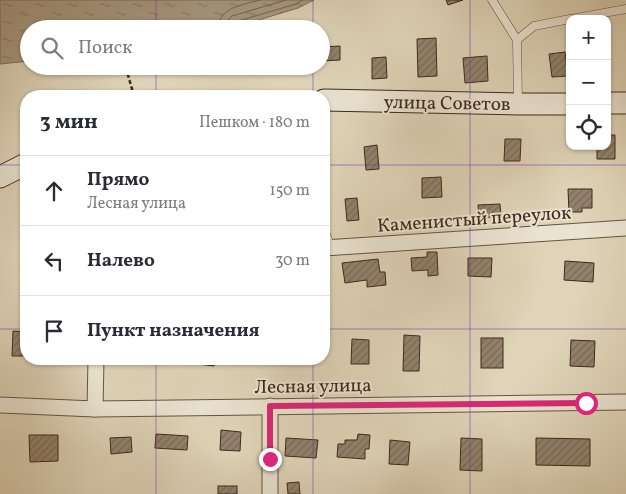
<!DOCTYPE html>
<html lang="ru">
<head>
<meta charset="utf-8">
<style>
	:root { --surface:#fff; --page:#f2f2f3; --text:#2b2b33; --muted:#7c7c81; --line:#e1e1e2 }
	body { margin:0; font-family:Vollkorn,serif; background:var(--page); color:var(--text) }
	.controls { position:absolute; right:15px; top:15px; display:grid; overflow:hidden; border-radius:10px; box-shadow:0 1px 4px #0004 }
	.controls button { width:45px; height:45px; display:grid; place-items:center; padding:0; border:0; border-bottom:1px solid var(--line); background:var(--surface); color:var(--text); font:25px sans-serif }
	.stop { position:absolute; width:15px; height:15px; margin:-11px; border:4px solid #db2777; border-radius:50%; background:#fff }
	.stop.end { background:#db2777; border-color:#fff; box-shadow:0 1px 5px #0008 }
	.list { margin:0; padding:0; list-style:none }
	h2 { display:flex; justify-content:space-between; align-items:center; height:65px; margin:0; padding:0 20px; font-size:21px }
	h2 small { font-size:16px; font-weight:400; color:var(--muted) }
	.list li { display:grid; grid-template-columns:32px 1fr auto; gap:15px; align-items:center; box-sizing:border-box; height:70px; padding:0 20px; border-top:1px solid var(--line) }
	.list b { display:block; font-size:19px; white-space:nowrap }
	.list p { margin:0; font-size:16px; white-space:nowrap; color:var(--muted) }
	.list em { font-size:16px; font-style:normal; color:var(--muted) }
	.icon { flex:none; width:28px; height:28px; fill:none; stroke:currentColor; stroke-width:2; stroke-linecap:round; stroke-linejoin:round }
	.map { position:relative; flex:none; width:626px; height:494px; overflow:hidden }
	.search { position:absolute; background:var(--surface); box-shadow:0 1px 4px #0004; left:20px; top:20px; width:310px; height:55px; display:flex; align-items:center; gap:12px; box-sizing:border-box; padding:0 18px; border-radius:28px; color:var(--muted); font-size:19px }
	.panel { position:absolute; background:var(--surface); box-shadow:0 1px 4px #0004; left:20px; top:90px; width:310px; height:275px; border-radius:20px }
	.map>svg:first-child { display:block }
	.water { fill:url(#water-ripples); stroke:#7e6d59 }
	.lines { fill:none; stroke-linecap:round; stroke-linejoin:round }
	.shore { stroke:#73624f; stroke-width:1 }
	.building { fill:url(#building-hatch); stroke:#3e291b }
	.service-casing { stroke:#665442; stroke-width:9 }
	.minor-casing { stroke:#665442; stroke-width:17 }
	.secondary-casing { stroke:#3e291b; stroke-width:23 }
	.path { stroke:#3e291b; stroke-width:2.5; stroke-dasharray:4 2.5; stroke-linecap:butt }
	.service { stroke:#eae3d1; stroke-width:8 }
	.minor { stroke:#eae3d1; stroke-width:15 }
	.secondary { stroke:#eae3d1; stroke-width:21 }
	.route { stroke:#db2777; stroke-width:6 }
	.grid { fill:none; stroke:#7b2cbf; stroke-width:1; stroke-opacity:0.55 }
	.labels { text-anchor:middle; stroke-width:4; stroke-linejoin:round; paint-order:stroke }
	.street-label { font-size:19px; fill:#3e291b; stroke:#eae3d1 }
</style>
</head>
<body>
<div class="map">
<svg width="626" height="494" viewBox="0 0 626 494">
	<defs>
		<pattern id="water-ripples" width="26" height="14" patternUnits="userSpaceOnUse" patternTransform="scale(1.25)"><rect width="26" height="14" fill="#a89a83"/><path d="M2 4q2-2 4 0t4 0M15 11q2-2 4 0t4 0" fill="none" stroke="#8a7e6a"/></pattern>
		<pattern id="building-hatch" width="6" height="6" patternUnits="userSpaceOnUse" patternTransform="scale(1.25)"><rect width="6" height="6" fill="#92826d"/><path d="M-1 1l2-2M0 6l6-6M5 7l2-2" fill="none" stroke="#796a59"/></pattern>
	</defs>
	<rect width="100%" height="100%" fill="#dfd4b8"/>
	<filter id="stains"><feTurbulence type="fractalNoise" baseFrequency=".004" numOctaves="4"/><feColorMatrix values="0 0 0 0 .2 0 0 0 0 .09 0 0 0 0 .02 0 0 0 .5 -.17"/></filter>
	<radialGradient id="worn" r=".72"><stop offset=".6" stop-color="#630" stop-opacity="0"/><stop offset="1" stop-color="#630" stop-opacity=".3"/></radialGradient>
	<path class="water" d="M0 0H314L298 8 229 29H29V61L0 64Z"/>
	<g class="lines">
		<g class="shore">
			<path d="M218 29C218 7 243 5 260 0"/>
			<path d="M225 29 227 21 232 16 286 0"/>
			<path d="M231 29 232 24 235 22 296 4 303 0"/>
		</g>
	</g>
	<g class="building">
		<path d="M446 0H463L448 5Z"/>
		<path d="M436 38 437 76 418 77 417 39Z"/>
		<path d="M340 46V60L321 61V47Z"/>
		<path d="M565 52 568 76 552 77 549 54Z"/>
		<path d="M487 56 488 81 465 83 463 58Z"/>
		<path d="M386 57 387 78 372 79V58Z"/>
		<path d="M607 135H615V159H597V146H607Z"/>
		<path d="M505 139H521L520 161H504Z"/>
		<path d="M377 145 379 169 366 170 364 147Z"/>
		<path d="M441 177 442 197 422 198V178Z"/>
		<path d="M568 189H592V208H582V212H569Z"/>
		<path d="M357 198 359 220 347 221 345 199Z"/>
		<path d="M500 204 501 216 479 218 478 205Z"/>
		<path d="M427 252H437L438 275 428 276V270L412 271 411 258 427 257Z"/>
		<path d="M468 258H492L491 277 468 276Z"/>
		<path d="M378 259 380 272H385L386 285 367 287V280L345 283 342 263Z"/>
		<path d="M565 261 594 263 593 282 564 280Z"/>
		<path d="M13 331 26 332V356H12Z"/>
		<path d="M404 335 420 336 419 371H403Z"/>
		<rect x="481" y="338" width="22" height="30"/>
		<path d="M352 339 369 340V364H351Z"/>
		<path d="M571 340 595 341 594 367 570 366Z"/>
		<path d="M160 359H176V362L159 361Z"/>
		<path d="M199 359H215L214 366 198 364Z"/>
		<path d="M269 359H315V363L269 362Z"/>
		<path d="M221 430 241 432 240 451 220 450Z"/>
		<path d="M156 434 188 436 187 450 155 448Z"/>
		<path d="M358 434 370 435 369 449H365V459L337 457 338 444H345V440H357Z"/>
		<path d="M29 435H58V461L30 462Z"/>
		<path d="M131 437 132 452 111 454 110 438Z"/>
		<path d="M286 438 318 440 316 458 285 456Z"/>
		<path d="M461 438 482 439V471L460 470Z"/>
		<path d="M536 438 590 439V466L536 465Z"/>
		<path d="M390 440 410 442 408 465 389 464Z"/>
		<path d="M299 482 300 494H288L287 483Z"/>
		<rect x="218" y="486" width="19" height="8"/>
	</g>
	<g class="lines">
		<g class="service-casing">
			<g id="service">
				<path d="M492 0 517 40 518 102"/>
				<path d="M571 19 626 9"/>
				<path d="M517 40 534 26 570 19"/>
				<path d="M324 229 331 248"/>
			</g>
		</g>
		<g class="minor-casing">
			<g id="minor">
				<path d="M324 248 626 228"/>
				<path d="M0 405 95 409 626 402"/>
				<path d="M95 409 96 359"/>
				<path d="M270 494V406"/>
			</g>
		</g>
		<g class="secondary-casing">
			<g id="secondary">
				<path d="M324 100 518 104H570"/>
				<path d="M607 103H626"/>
				<path d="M0 177 26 164"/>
			</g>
		</g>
		<path class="path" d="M117 66 128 75 134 96"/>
		<use href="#service" class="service"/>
		<use href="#minor" class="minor"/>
		<use href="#secondary" class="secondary"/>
	</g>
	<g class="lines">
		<path class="route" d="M270 459V406L586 403"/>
	</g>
	<path class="grid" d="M156 0V29M313 0V29M470 0V494M156 66V96M313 66V96M0 165H26M324 165H626M0 329H26M324 329H626M156 359V494M313 359V494"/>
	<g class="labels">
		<g class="street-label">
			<text transform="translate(447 102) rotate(1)" y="7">улица Советов</text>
			<text transform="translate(474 218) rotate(-4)" y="7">Каменистый переулок</text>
			<text transform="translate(313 385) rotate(-1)" y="7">Лесная улица</text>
		</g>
	</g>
	<rect width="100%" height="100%" filter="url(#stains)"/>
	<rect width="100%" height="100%" fill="url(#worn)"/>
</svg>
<div class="controls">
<button>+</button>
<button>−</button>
<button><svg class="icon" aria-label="locate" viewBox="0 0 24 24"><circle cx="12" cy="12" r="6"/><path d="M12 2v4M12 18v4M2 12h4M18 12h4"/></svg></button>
</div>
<div class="stop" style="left:586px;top:403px"></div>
<div class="stop end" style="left:270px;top:459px"></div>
<div class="search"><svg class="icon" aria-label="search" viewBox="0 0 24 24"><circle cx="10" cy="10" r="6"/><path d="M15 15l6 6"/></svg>Поиск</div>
<section class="panel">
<h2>3 мин<small>Пешком · 180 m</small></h2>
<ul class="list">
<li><svg class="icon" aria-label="ahead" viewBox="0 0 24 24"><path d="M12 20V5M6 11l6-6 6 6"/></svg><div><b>Прямо</b><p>Лесная улица</p></div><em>150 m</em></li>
<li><svg class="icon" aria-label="left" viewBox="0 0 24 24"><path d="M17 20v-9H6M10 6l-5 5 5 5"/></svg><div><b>Налево</b></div><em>30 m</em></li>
<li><svg class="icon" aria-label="arrive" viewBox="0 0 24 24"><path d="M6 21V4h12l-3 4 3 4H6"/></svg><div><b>Пункт назначения</b></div></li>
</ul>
</section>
</div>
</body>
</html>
